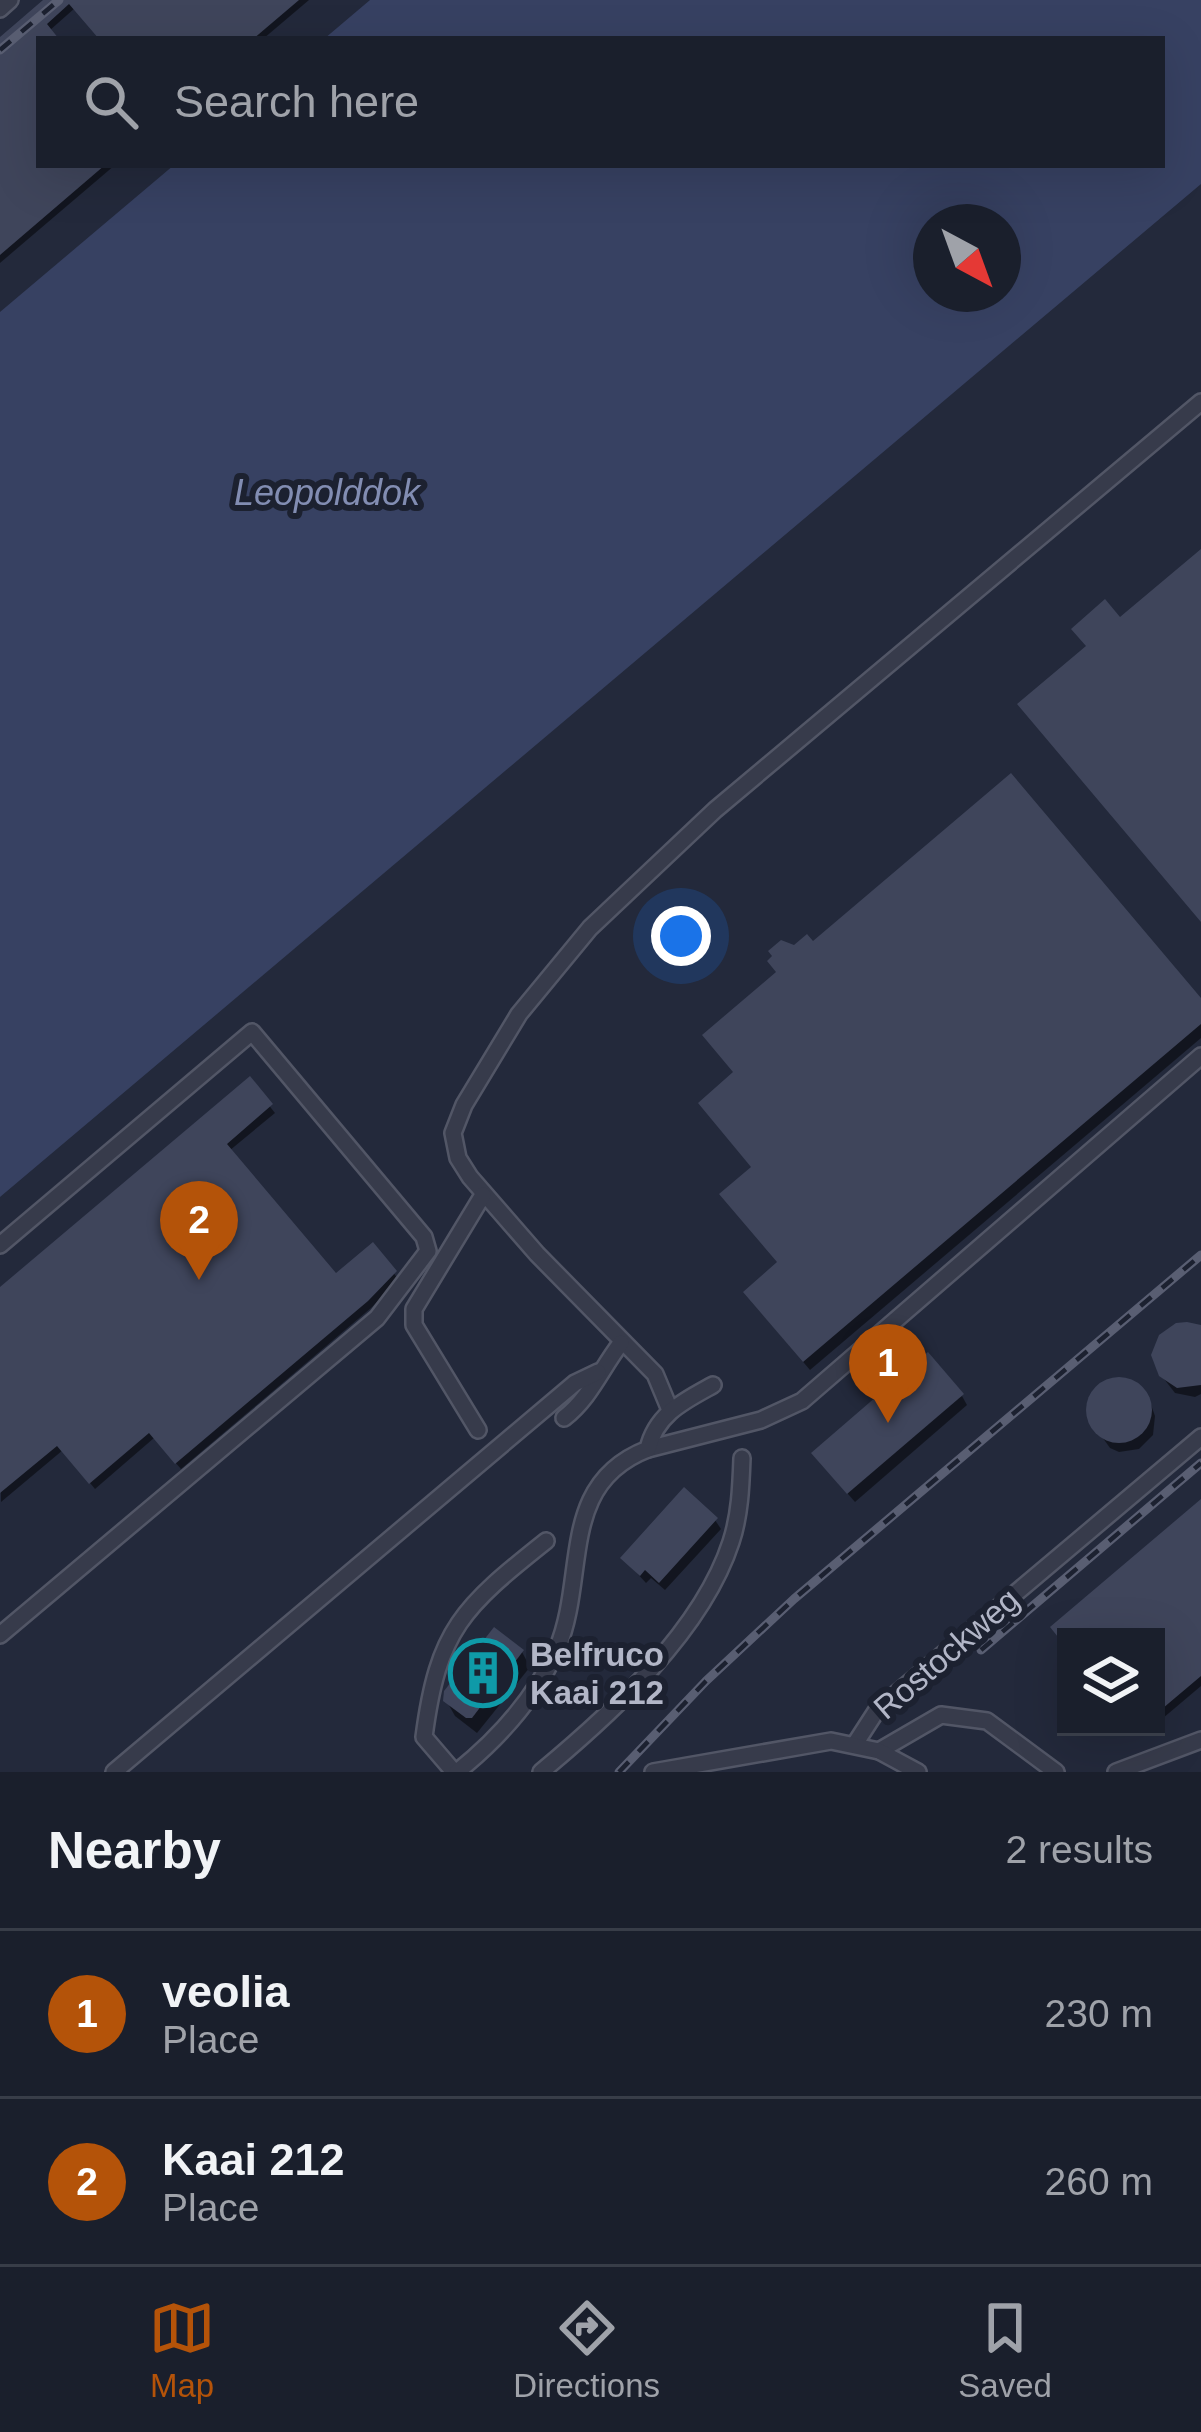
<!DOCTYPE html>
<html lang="en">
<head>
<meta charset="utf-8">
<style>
	:root { --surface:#1a1f2c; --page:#232734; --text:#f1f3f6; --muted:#9fa2a9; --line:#383d48; --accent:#b45309 }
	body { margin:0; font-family:Arial,sans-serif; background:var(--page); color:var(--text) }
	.controls { position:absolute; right:36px; bottom:36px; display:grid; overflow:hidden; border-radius:0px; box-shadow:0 12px 48px #0002 }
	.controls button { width:108px; height:108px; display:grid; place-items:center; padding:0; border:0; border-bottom:3px solid var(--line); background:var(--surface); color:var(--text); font:60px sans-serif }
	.compass { position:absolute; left:913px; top:204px; width:108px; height:108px; border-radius:50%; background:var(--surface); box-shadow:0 12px 48px #0002; rotate:139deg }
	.you { position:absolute; left:681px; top:936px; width:42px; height:42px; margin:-30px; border:9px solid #fff; border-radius:50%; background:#1a73e8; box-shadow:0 0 0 18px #1a73e833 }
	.badge { display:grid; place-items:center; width:78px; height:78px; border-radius:50%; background:var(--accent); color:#fff; font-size:39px; font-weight:700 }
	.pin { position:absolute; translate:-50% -99px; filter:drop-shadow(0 3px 6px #0008) }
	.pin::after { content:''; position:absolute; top:63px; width:42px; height:36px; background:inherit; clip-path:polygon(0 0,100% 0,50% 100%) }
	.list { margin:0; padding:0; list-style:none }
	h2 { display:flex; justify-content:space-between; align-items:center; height:156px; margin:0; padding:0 48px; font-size:51px }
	h2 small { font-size:39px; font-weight:400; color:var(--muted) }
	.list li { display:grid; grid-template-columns:78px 1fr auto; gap:36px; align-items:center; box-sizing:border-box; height:168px; padding:0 48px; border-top:3px solid var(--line) }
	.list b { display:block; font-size:45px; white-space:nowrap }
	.list p { margin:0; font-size:39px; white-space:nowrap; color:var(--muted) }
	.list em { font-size:39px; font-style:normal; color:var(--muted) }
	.icon { flex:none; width:66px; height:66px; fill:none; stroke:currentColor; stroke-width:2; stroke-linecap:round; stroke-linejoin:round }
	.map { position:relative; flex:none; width:1201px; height:1772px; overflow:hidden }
	.search { position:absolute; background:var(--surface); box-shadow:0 12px 48px #0002; left:36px; right:36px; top:36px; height:132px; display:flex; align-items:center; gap:30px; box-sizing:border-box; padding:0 42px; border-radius:0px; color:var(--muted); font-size:45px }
	.sheet { height:492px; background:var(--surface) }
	nav { display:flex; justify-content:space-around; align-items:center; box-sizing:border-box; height:168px; border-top:3px solid var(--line); background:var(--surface); font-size:33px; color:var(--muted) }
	nav a { display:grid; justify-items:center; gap:6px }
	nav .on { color:var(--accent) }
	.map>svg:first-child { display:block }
	.water { fill:#374162; fill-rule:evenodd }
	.shadow { fill:#0007 }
	.building { fill:#3f455b }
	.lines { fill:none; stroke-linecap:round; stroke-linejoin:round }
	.minor-casing { stroke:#525666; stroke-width:20 }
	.minor { stroke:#373b4b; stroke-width:15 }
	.rail-casing { stroke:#595e72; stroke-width:9 }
	.rail { stroke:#1c2130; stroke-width:4.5; stroke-dasharray:14; stroke-linecap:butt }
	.labels { text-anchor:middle; stroke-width:12; stroke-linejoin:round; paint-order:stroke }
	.street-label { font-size:33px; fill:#b2b6c7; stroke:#1c2130 }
	.poi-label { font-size:33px; font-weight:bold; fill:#b2b6c7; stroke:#1c2130; text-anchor:start }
	.water-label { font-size:36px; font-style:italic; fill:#828db2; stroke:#1c2130 }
</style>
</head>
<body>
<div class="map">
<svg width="1201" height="1772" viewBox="0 0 1201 1772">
	<rect width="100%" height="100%" fill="#23293b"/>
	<path class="water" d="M370 0H1201V184L0 1197V312L174 165H1162V39H324ZM931 222H1003V294H931Z"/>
	<g class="shadow">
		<path d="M48 0H309L263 39H101L75 8 49 31 55 39H39V165H115L0 263V40Z"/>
		<path d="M812 945 1201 1002V1038L810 1370 752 1302 780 1264 754 1169 736 1074 778 974 795 948Z"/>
		<path d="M249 1080 275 1113 229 1151 336 1278 373 1247 399 1280 371 1308 181 1469 154 1438 95 1489 63 1450 1 1502 0 1291Z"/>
		<path d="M1201 1332V1394L1195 1397 1175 1393 1161 1375Z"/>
		<path d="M1111 1381 1131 1383 1143 1390 1150 1402 1155 1416 1153 1435 1139 1449 1119 1452 1110 1448 1090 1420 1091 1400Z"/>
		<path d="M962 1396 967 1405 855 1502 821 1463Z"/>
		<path d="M1201 1503V1686L1156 1724V1637H1066V1645L1058 1634Z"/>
		<path d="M715 1520 721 1529 665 1590 651 1578 646 1583 623 1558Z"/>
		<path d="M522 1652 530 1667 477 1733 455 1716 446 1700Z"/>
	</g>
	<g class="building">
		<path d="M43 0H299L253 39H99L69 4 47 24 59 39H39V165H105L0 255V37Z"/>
		<path d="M1201 549V922L1017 704 1086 646 1071 629 1105 599 1120 617Z"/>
		<path d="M1011 773 1201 998V1024L803 1362 743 1292 777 1262 719 1194 751 1167 698 1103 733 1072 702 1035 776 972 767 961 772 956 768 951 781 940 794 945 807 934 813 941Z"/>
		<path d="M250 1076 273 1104 227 1144 336 1273 373 1242 397 1271 368 1301 175 1464 149 1433 89 1484 57 1446 0 1493V1287Z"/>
		<path d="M1187 1322 1201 1325V1385L1177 1388 1159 1376 1151 1355 1159 1335 1176 1323Z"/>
		<path d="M928 1352 964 1394 847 1494 811 1453Z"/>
		<circle cx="1119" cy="1410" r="33"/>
		<path d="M684 1487 718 1518 659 1583 645 1570 640 1576 620 1558Z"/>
		<path d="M1201 1499V1676L1156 1714V1637H1058L1050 1627Z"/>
		<path d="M494 1627 524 1650 472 1718H466L443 1701 444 1691Z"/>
	</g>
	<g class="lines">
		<g class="minor-casing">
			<g id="minor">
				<path d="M0 9 10 0"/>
				<path d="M0 1245 252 1032 424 1237 428 1251 377 1318 0 1635"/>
				<path d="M670 1410 655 1374 537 1254 470 1177 458 1158 453 1133 464 1105 519 1014 590 928 715 810 1201 402"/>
				<path d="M564 1418C590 1398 601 1369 621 1343"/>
				<path d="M478 1430 414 1325V1309L483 1195"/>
				<path d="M648 1449 761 1420 802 1401 1201 1056"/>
				<path d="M855 1744 877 1710 1201 1437"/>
				<path d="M879 1751 941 1715 987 1721 1056 1772"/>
				<path d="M114 1772 575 1383 598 1372"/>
				<path d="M454 1772 424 1737C438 1629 463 1607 546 1541"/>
				<path d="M457 1772C499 1738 535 1699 557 1649 588 1576 557 1484 648 1449 656 1414 684 1401 713 1385"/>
				<path d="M541 1772C612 1713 702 1631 731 1542 740 1515 741 1486 742 1458"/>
				<path d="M653 1772 831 1741 879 1751 918 1772"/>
				<path d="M1116 1772 1201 1740"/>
			</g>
		</g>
		<use href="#minor" class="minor"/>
		<g class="rail-casing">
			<g id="rail">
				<path d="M0 50 59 0"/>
				<path d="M981 1650 1201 1463"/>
				<path d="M619 1772 706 1681 794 1599 1201 1255"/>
			</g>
		</g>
		<use href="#rail" class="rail"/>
	</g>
	<defs>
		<g id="building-ring" transform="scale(3.45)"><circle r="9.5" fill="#1c2130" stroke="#0f9aa8" stroke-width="1.5"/><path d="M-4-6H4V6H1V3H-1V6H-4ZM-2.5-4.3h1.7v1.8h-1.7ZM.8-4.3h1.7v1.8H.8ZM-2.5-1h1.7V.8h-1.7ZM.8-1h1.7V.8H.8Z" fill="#0f9aa8"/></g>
	</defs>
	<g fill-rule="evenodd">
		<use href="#building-ring" x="483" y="1673"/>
	</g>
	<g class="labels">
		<g class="street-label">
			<text transform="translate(946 1653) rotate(-41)" y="12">Rostockweg</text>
		</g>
		<g class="poi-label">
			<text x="530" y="1666">Belfruco<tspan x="530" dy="38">Kaai 212</tspan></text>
		</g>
		<g class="water-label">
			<text x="327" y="505">Leopolddok</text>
		</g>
	</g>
</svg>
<div class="controls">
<button><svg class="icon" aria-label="layers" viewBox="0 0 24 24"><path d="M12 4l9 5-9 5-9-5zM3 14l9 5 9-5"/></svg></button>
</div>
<svg class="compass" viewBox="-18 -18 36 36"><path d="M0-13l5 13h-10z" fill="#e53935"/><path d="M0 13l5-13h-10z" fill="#9fa2a9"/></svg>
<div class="you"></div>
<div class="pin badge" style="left:888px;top:1423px">1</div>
<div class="pin badge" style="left:199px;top:1280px">2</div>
<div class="search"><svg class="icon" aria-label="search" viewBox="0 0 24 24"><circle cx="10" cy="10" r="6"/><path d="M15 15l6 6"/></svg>Search here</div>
</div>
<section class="sheet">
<h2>Nearby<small>2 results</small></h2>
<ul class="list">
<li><span class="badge">1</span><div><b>veolia</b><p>Place</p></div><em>230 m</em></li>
<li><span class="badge">2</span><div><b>Kaai 212</b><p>Place</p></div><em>260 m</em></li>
</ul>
</section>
<nav>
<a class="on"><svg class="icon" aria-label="map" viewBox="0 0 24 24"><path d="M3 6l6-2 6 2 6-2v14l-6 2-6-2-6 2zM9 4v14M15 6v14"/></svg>Map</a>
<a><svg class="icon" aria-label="directions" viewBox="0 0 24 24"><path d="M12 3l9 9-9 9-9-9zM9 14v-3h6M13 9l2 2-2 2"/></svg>Directions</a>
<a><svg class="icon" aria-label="saved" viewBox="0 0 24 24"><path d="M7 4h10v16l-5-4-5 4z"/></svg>Saved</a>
</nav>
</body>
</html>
